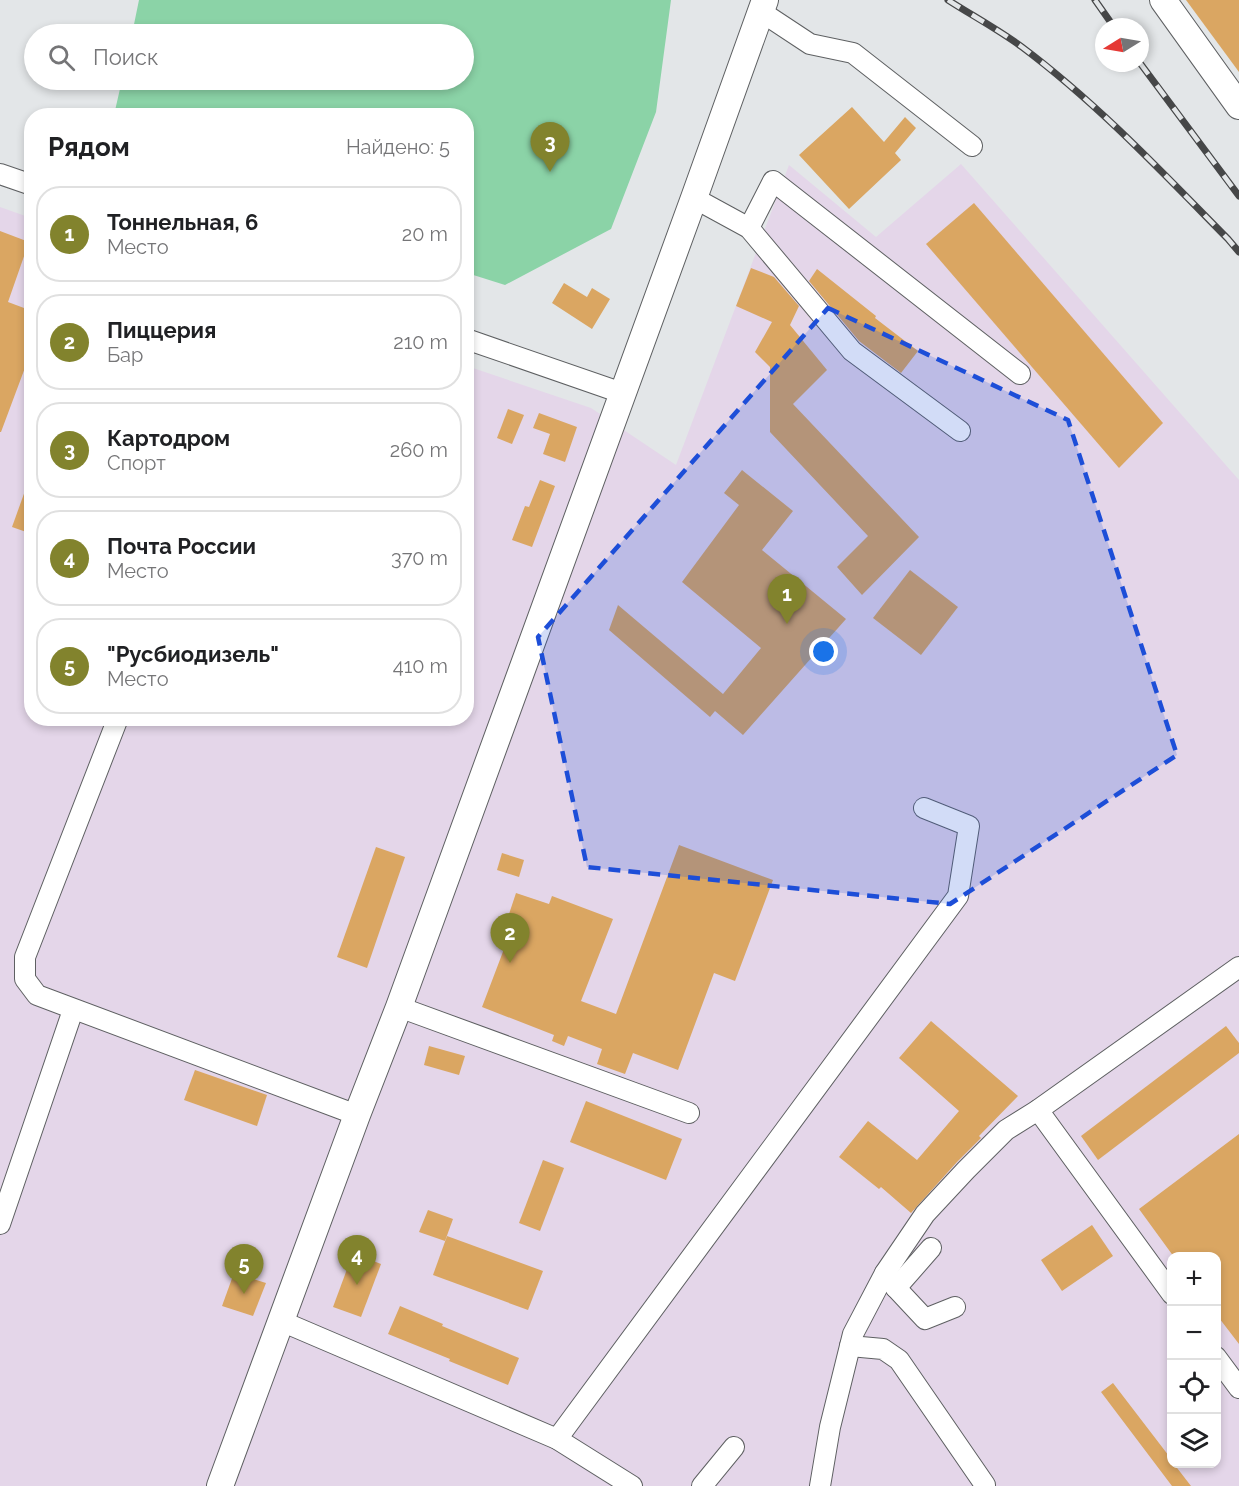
<!DOCTYPE html>
<html lang="ru">
<head>
<meta charset="utf-8">
<style>
	:root { --surface:#fff; --page:#f6f6f6; --text:#202124; --muted:#757577; --line:#e0e0e0; --accent:#82832d }
	body { margin:0; font-family:Raleway,sans-serif; background:var(--page); color:var(--text) }
	.controls { position:absolute; right:18px; bottom:18px; display:grid; overflow:hidden; border-radius:12px; box-shadow:0 3px 9px #0003 }
	.controls button { width:54px; height:54px; display:grid; place-items:center; padding:0; border:0; border-bottom:2px solid var(--line); background:var(--surface); color:var(--text); font:30px sans-serif }
	.compass { position:absolute; left:1095px; top:18px; width:54px; height:54px; border-radius:50%; background:var(--surface); box-shadow:0 3px 9px #0003; rotate:259deg }
	.you { position:absolute; left:824px; top:652px; width:21px; height:21px; margin:-15px; border:4px solid #fff; border-radius:50%; background:#1a73e8; box-shadow:0 0 0 9px #1a73e833 }
	.badge { display:grid; place-items:center; width:39px; height:39px; border-radius:50%; background:var(--accent); color:#fff; font-size:20px; font-weight:700 }
	.pin { position:absolute; translate:-50% -50px; filter:drop-shadow(0 2px 3px #0008) }
	.pin::after { content:''; position:absolute; top:32px; width:21px; height:18px; background:inherit; clip-path:polygon(0 0,100% 0,50% 100%) }
	.list { margin:0; padding:0; list-style:none }
	h2 { display:flex; justify-content:space-between; align-items:center; height:78px; margin:0; padding:0 24px; font-size:26px }
	h2 small { font-size:20px; font-weight:400; color:var(--muted) }
	.list li { display:grid; grid-template-columns:39px 1fr auto; gap:18px; align-items:center; box-sizing:border-box; height:96px; margin:0 12px 12px; padding:0 12px; border:2px solid var(--line); border-radius:24px }
	.list b { display:block; font-size:22px; white-space:nowrap }
	.list p { margin:0; font-size:20px; white-space:nowrap; color:var(--muted) }
	.list em { font-size:20px; font-style:normal; color:var(--muted) }
	.icon { flex:none; width:33px; height:33px; fill:none; stroke:currentColor; stroke-width:2; stroke-linecap:round; stroke-linejoin:round }
	.map { position:relative; flex:none; width:1239px; height:1486px; overflow:hidden }
	.search { position:absolute; background:var(--surface); box-shadow:0 3px 9px #0003; left:24px; top:24px; width:450px; height:66px; display:flex; align-items:center; gap:15px; box-sizing:border-box; padding:0 21px; border-radius:33px; color:var(--muted); font-size:22px }
	.panel { position:absolute; background:var(--surface); box-shadow:0 3px 9px #0003; left:24px; top:108px; width:450px; height:618px; border-radius:24px }
	.map>svg:first-child { display:block }
	.industrial { fill:#e4d6e9; fill-rule:evenodd }
	.green { fill:#8bd3a7 }
	.building { fill:#daa662 }
	.lines { fill:none; stroke-linecap:round; stroke-linejoin:round }
	.minor-casing { stroke:#5e6062; stroke-width:22 }
	.major-casing { stroke:#5e6062; stroke-width:28 }
	.minor { stroke:#fff; stroke-width:20 }
	.major { stroke:#fff; stroke-width:26 }
	.rail-casing { stroke:#464748; stroke-width:7 }
	.rail { stroke:#e3e6e8; stroke-width:4.5; stroke-dasharray:14; stroke-linecap:butt }
	.marked { fill:#1d4ed8; fill-opacity:0.2; stroke:#1d4ed8; stroke-width:4.5; stroke-dasharray:12 8; stroke-linejoin:round }
</style>
</head>
<body>
<div class="map">
<svg width="1239" height="1486" viewBox="0 0 1239 1486">
	<rect width="100%" height="100%" fill="#e3e6e8"/>
	<path class="industrial" d="M961 164 1239 480V1486H0V207L31 218 32 718H466L467 366 591 408 676 465 789 165 876 237ZM1172 1256H1216V1464H1172Z"/>
	<path class="green" d="M139 0H671L656 112 611 229 505 285 467 273 466 116 114 115 122 80H464V34H132Z"/>
	<g class="building">
		<path d="M1186 0H1239V72Z"/>
		<path d="M852 107 884 142 905 117 916 128 895 153 901 160 849 209 799 155Z"/>
		<path d="M974 203 1163 423 1119 468 926 244Z"/>
		<path d="M0 231 29 242 8 302 32 311V349L1 432H0Z"/>
		<path d="M751 268 774 277 799 306 790 325 827 370 793 404 919 537 862 595 837 567 868 536 770 432V367L755 352 772 322 736 306Z"/>
		<path d="M817 269 876 316 875 318 918 351 901 373 859 341 809 281Z"/>
		<path d="M564 283 587 297 592 288 610 299 592 329 552 303Z"/>
		<path d="M508 409 524 415 512 444 497 438Z"/>
		<path d="M539 413 577 427 565 462 543 454 550 434 533 428Z"/>
		<path d="M742 470 793 511 762 550 846 619 743 735 715 711 710 717 609 630 618 605 723 694 761 648 682 582 739 505 724 493Z"/>
		<path d="M30 477H32V534L12 527Z"/>
		<path d="M540 480 555 486 532 547 512 540 525 506 529 507Z"/>
		<path d="M910 570 958 607 921 655 873 618Z"/>
		<path d="M679 845 773 880 735 981 714 973 678 1070 633 1053 625 1074 597 1064 602 1049 568 1036 564 1046 552 1041 554 1035 482 1007 512 928 505 926 516 893 549 904 552 896 613 919 581 1001 616 1014Z"/>
		<path d="M376 847 405 857 367 968 337 957Z"/>
		<path d="M502 853 524 860 519 877 497 870Z"/>
		<path d="M931 1021 1018 1096 979 1136 981 1138 957 1162 911 1213 881 1187 879 1189 839 1157 868 1121 917 1160 959 1111 899 1058Z"/>
		<path d="M1226 1026 1239 1043V1053L1098 1160 1081 1136Z"/>
		<path d="M429 1046 465 1056 459 1075 424 1065Z"/>
		<path d="M195 1070 267 1095 257 1126 184 1100Z"/>
		<path d="M586 1101 682 1139 666 1180 570 1142Z"/>
		<path d="M1239 1134V1344L1216 1314V1257H1174L1139 1209Z"/>
		<path d="M543 1160 564 1168 540 1231 519 1223Z"/>
		<path d="M428 1210 453 1219 445 1241 419 1232Z"/>
		<path d="M1092 1225 1113 1256 1062 1291 1041 1260Z"/>
		<path d="M447 1236 543 1271 528 1310 433 1275Z"/>
		<path d="M353 1253 381 1264 361 1317 333 1307Z"/>
		<path d="M234 1273 266 1283 253 1316 222 1306Z"/>
		<path d="M400 1306 443 1324 442 1326 519 1358 508 1385 449 1361 450 1359 388 1334Z"/>
		<path d="M1113 1383 1172 1460V1464H1174L1191 1486H1172L1101 1392Z"/>
	</g>
	<g class="lines">
		<g class="minor-casing">
			<g id="minor">
				<path d="M760 11 810 44 853 53 972 146"/>
				<path d="M0 174 32 185"/>
				<path d="M694 198 749 228 852 351 960 431"/>
				<path d="M749 228 773 181 1020 374"/>
				<path d="M466 339 622 393"/>
				<path d="M118 718 25 957V979L37 995 357 1115"/>
				<path d="M399 1007 689 1113"/>
				<path d="M1038 1110 1172 1294"/>
				<path d="M0 1224 73 1010"/>
				<path d="M885 1273 896 1288 925 1319 955 1307"/>
				<path d="M896 1288 931 1248"/>
				<path d="M281 1321 557 1439 632 1486"/>
				<path d="M850 1346 883 1349 899 1360 985 1485"/>
				<path d="M1216 1357 1239 1388"/>
				<path d="M557 1439 958 896 969 826 924 808"/>
				<path d="M702 1486 734 1447"/>
				<path d="M820 1486 830 1427 853 1334 885 1273 925 1214 966 1170 1006 1130 1038 1110 1239 967"/>
			</g>
		</g>
		<g class="major-casing">
			<g id="major">
				<path d="M1163 0 1239 106"/>
				<path d="M220 1486 357 1115 399 1007 694 198 765 0"/>
			</g>
		</g>
		<use href="#minor" class="minor"/>
		<use href="#major" class="major"/>
		<g class="rail-casing">
			<g id="rail">
				<path d="M948 0C973 16 999 30 1022 47 1098 104 1162 172 1228 239L1239 252"/>
				<path d="M1095 0 1114 27"/>
				<path d="M1140 63 1239 196"/>
			</g>
		</g>
		<use href="#rail" class="rail"/>
	</g>
	<path class="marked" d="M828 308 1068 420 1177 755 950 904 587 867 538 637Z"/>
</svg>
<div class="controls">
<button>+</button>
<button>−</button>
<button><svg class="icon" aria-label="locate" viewBox="0 0 24 24"><circle cx="12" cy="12" r="6"/><path d="M12 2v4M12 18v4M2 12h4M18 12h4"/></svg></button>
<button><svg class="icon" aria-label="layers" viewBox="0 0 24 24"><path d="M12 4l9 5-9 5-9-5zM3 14l9 5 9-5"/></svg></button>
</div>
<svg class="compass" viewBox="-18 -18 36 36"><path d="M0-13l5 13h-10z" fill="#e53935"/><path d="M0 13l5-13h-10z" fill="#757577"/></svg>
<div class="you"></div>
<div class="pin badge" style="left:787px;top:624px">1</div>
<div class="pin badge" style="left:510px;top:963px">2</div>
<div class="pin badge" style="left:550px;top:172px">3</div>
<div class="pin badge" style="left:357px;top:1285px">4</div>
<div class="pin badge" style="left:244px;top:1294px">5</div>
<div class="search"><svg class="icon" aria-label="search" viewBox="0 0 24 24"><circle cx="10" cy="10" r="6"/><path d="M15 15l6 6"/></svg>Поиск</div>
<section class="panel">
<h2>Рядом<small>Найдено: 5</small></h2>
<ul class="list">
<li><span class="badge">1</span><div><b>Тоннельная, 6</b><p>Место</p></div><em>20 m</em></li>
<li><span class="badge">2</span><div><b>Пиццерия</b><p>Бар</p></div><em>210 m</em></li>
<li><span class="badge">3</span><div><b>Картодром</b><p>Спорт</p></div><em>260 m</em></li>
<li><span class="badge">4</span><div><b>Почта России</b><p>Место</p></div><em>370 m</em></li>
<li><span class="badge">5</span><div><b>&quot;Русбиодизель&quot;</b><p>Место</p></div><em>410 m</em></li>
</ul>
</section>
</div>
</body>
</html>
